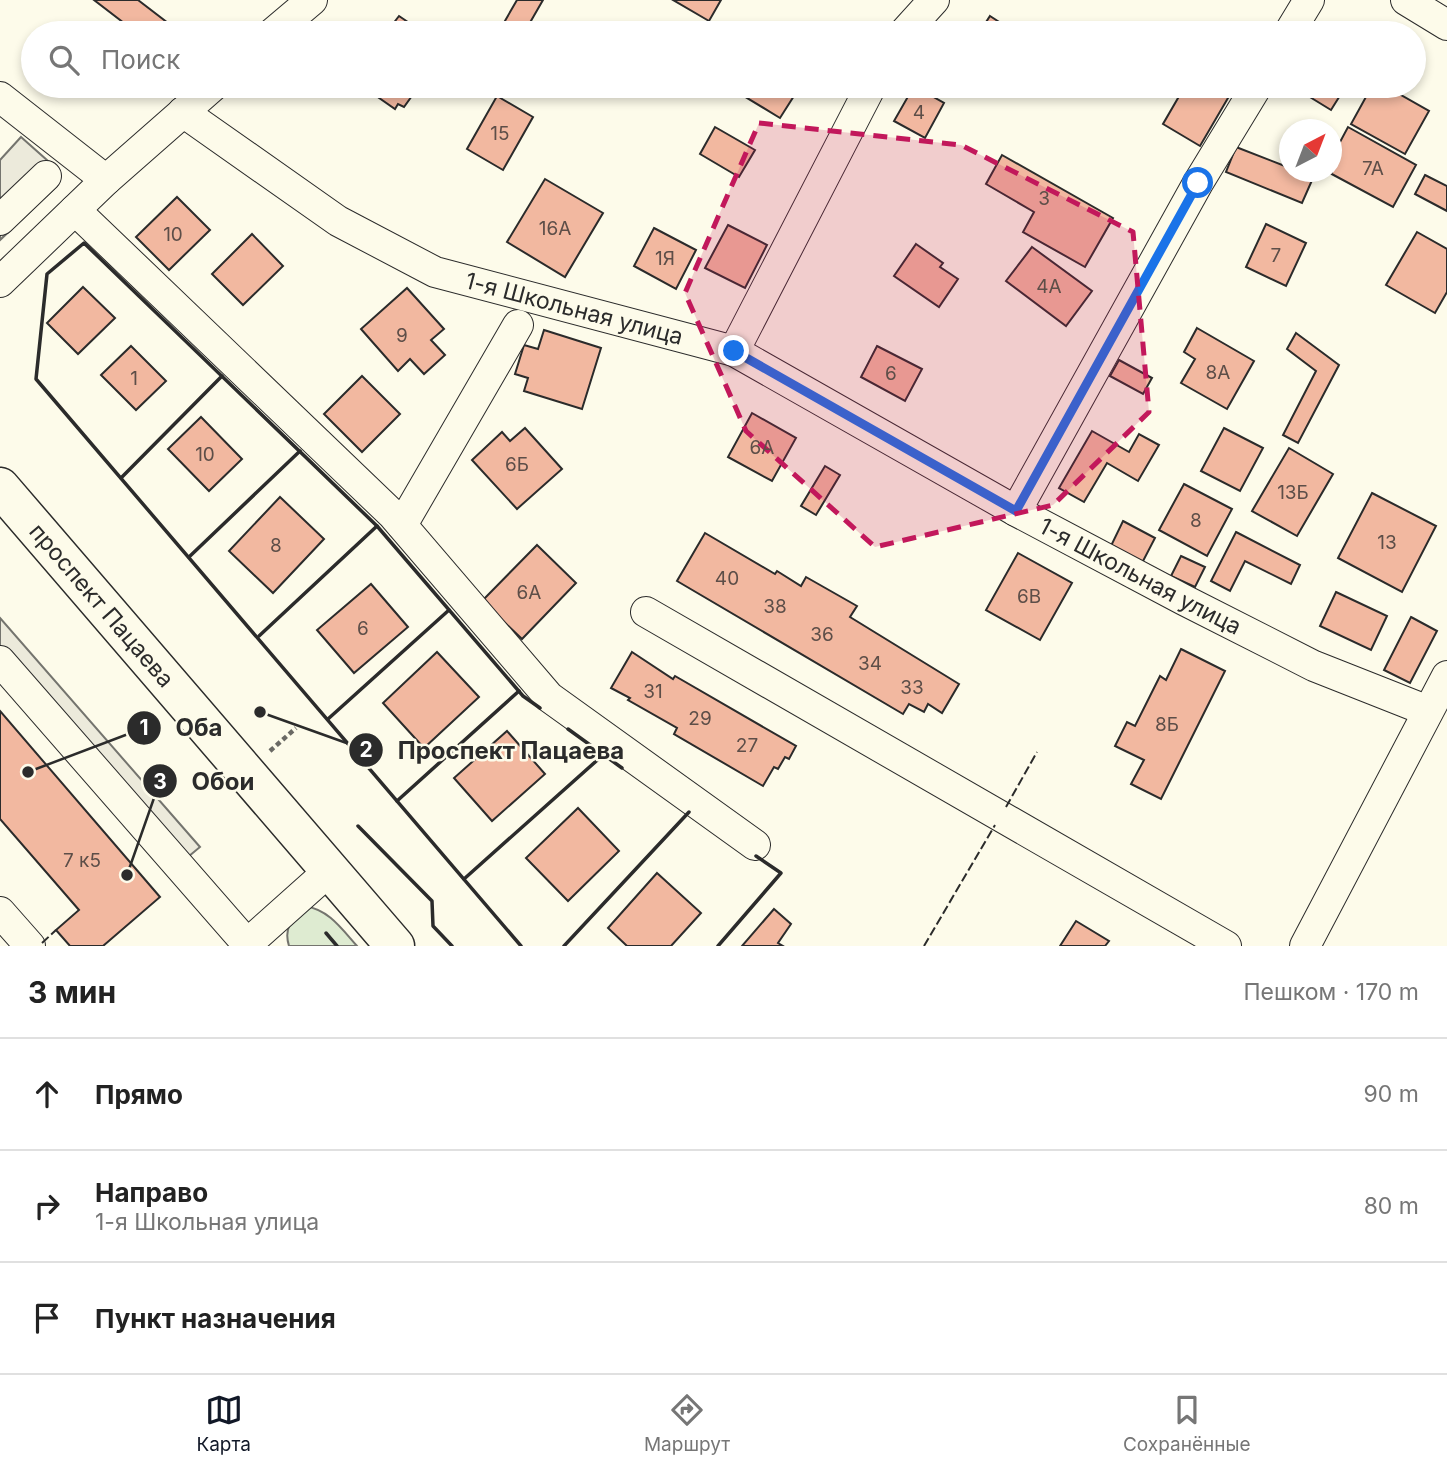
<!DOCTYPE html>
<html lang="ru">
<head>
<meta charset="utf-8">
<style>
	:root { --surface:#fff; --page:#f2f2f2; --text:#222; --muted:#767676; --line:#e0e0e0; --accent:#111827 }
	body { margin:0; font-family:Inter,sans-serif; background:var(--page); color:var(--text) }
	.compass { position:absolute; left:1279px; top:119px; width:63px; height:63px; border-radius:50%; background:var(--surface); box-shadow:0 4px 10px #0003; rotate:42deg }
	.stop { position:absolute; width:21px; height:21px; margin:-16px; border:5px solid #1a73e8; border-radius:50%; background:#fff }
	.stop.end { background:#1a73e8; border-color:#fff; box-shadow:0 2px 7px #0008 }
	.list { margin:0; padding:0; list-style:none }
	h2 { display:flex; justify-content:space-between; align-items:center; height:91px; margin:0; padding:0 28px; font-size:30px }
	h2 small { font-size:23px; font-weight:400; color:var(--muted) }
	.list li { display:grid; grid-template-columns:46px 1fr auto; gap:21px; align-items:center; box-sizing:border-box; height:112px; padding:0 28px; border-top:2px solid var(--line) }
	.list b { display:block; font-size:26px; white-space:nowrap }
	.list p { margin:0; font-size:23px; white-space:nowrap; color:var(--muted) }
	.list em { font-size:23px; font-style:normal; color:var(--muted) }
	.icon { flex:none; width:38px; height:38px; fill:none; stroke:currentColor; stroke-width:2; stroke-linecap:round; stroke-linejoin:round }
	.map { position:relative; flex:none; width:1447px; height:946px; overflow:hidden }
	.search { position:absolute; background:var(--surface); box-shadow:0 4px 10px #0003; left:21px; right:21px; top:21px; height:77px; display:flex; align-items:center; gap:18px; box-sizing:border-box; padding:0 24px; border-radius:38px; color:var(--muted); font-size:26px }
	.sheet { height:427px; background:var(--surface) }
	nav { display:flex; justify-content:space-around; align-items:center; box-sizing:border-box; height:98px; border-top:2px solid var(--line); background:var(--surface); font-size:19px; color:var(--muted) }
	nav a { display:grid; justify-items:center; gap:4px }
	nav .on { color:var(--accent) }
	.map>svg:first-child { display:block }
	.green { fill:#deebd1; stroke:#74746e; stroke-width:2 }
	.parking { fill:#eceadb; stroke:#74746e; stroke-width:2 }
	.building { fill:#f2b8a0; stroke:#2b2b2b; stroke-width:2 }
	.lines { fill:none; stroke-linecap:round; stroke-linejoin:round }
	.minor-casing { stroke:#2b2b2b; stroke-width:32 }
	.major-casing { stroke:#2b2b2b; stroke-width:41 }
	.path { stroke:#6a6964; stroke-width:4.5; stroke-dasharray:5 3.5; stroke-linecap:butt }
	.minor { stroke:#fdfbea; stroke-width:30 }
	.major { stroke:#fdfbea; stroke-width:38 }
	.fence { stroke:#2b2b2b; stroke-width:2; stroke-dasharray:9 3.5; stroke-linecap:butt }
	.wall { stroke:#2b2b2b; stroke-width:3.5 }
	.route { stroke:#1a73e8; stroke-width:9 }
	.marked { fill:#c2185b; fill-opacity:0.2; stroke:#c2185b; stroke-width:5; stroke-dasharray:14 9; stroke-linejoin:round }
	.labels { text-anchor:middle; stroke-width:5; stroke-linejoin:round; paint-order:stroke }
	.number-label { font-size:19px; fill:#5d4e48 }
	.street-label { font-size:23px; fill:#2b2b2b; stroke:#fdfbea }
	.leader { fill:none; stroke:#2b2b2b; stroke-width:2.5 }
	.callout-dot { fill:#2b2b2b; stroke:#fdfbea; stroke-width:2.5 }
	.mark-label { font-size:21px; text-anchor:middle; font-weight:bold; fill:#fff }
	.callout-label { font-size:24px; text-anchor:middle; font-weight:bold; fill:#2b2b2b; stroke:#fdfbea; stroke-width:5; stroke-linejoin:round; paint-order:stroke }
</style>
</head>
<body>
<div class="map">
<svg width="1447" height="946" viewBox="0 0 1447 946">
	<rect width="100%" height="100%" fill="#fdfbea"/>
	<path class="green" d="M305 906C329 910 341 928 357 946H289C283 927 293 919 305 906Z"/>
	<g class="parking">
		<path d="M21 137 57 169 61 176 57 186 0 240V160Z"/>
		<path d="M0 618 200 847 183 861 0 652Z"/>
	</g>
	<g class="building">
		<path d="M94 0H138L181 33H137Z"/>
		<path d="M517 0H543L524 33H515L502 26Z"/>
		<path d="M673 0H721L709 21Z"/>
		<path d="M399 16 424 33H386Z"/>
		<path d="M990 16 1016 33H979Z"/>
		<path d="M372 86H419L404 107 398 104 395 109 372 93 375 88Z"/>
		<path d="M736 86H796L799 88 780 118 734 90Z"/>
		<path d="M914 86 944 103 925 138 894 121Z"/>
		<path d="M1185 86H1235L1200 146 1163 124Z"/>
		<path d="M1292 86H1346L1331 110Z"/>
		<path d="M1372 86H1385L1429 111 1405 154 1351 124Z"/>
		<path d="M497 96 533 117 503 170 467 149Z"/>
		<path d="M715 127 755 150 739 177 700 154Z"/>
		<path d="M1348 127 1416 165 1393 207 1328 172H1332V157Z"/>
		<path d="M1236 147 1290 168V172H1297L1313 178 1302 203 1226 172Z"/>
		<path d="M1002 155 1113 218 1085 267 1023 232 1034 212 986 184Z"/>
		<path d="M1425 175 1447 186V211L1415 194Z"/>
		<path d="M545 179 603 213 565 277 507 242Z"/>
		<path d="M177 197 210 230 169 270 136 237Z"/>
		<path d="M1266 224 1306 243 1286 286 1246 267Z"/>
		<path d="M728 225 767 245 745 288 705 268Z"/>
		<path d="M654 228 696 250 676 289 634 266Z"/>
		<path d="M1417 232 1447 249V292L1435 313 1386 285Z"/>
		<path d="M252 234 283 266 243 305 212 274Z"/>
		<path d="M916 244 943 263 940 267 958 279 939 307 894 276Z"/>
		<path d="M1032 247 1092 291 1066 326 1006 281Z"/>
		<path d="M83 287 115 318 78 354 47 323Z"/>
		<path d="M407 288 444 329 431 340 445 355 424 374 410 359 398 371 361 329Z"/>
		<path d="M1197 328 1254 361 1227 409 1181 383 1195 359 1184 352Z"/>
		<path d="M544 330 601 348 582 409 524 391 528 378 515 374 524 345 538 349Z"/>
		<path d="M1296 333 1339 365 1298 443 1283 435 1316 371 1287 349Z"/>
		<path d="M131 346 166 381 136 410 101 375Z"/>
		<path d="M877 346 922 369 905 401 861 377Z"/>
		<path d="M1119 360 1152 378 1143 394 1110 376Z"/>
		<path d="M362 376 400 414 362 452 324 414Z"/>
		<path d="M752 413 796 438 772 481 728 457Z"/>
		<path d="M201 417 242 459 209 491 168 449Z"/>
		<path d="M525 428 562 469 517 509 472 460 502 432 510 441Z"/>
		<path d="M1224 428 1263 448 1240 491 1201 471Z"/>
		<path d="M1092 431 1129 452 1139 434 1159 445 1138 481 1107 463 1084 502 1059 488Z"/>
		<path d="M1289 448 1333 474 1297 536 1252 511Z"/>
		<path d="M825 466 840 475 816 515 801 506Z"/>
		<path d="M1184 484 1232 509 1207 556 1159 530Z"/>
		<path d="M1372 493 1436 526 1402 592 1338 558Z"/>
		<path d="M280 497 324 539 273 593 229 551Z"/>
		<path d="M1123 521 1155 538 1141 565 1109 550Z"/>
		<path d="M1236 532 1300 565 1291 584 1245 561 1230 591 1211 581Z"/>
		<path d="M705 533 775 574 777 571 801 586 806 577 857 606 850 617 959 684 942 713 928 704 924 712 909 704 903 714 677 581Z"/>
		<path d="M537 545 576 583 522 639 482 601Z"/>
		<path d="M1018 553 1072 583 1040 640 986 610Z"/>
		<path d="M1181 556 1205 567 1195 587 1171 576Z"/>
		<path d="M371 584 408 627 354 673 317 630Z"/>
		<path d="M1336 592 1387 616 1371 650 1320 626Z"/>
		<path d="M1411 617 1437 631 1410 683 1384 670Z"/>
		<path d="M1181 649 1225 671 1161 799 1131 784 1144 760 1115 746 1127 722 1135 726 1160 676 1166 680Z"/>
		<path d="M437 652 479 697 424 748 383 703Z"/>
		<path d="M632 652 673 679 675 676 796 746 789 759 785 757 778 769 774 767 763 786 674 734 677 728 628 700 630 698 611 688Z"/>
		<path d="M0 711 160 897 103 946H70L56 930 79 910 0 819Z"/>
		<path d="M507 731 545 774 492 821 454 778Z"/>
		<path d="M578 808 619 851 568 901 526 858Z"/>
		<path d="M657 873 701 913 671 946H627L608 928Z"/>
		<path d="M774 909 791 924 778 943 783 946H742Z"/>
		<path d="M1076 921 1109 941 1105 946H1060Z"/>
	</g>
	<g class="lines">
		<g class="minor-casing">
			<g id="minor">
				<path d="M1406 0 1447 25"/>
				<path d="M273 33 312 0"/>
				<path d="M904 33 934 0"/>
				<path d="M1289 33 1309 0"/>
				<path d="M0 97 106 180"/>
				<path id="s1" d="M183 112 338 221 435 272 734 351 1016 511 1184 600 1314 666 1428 711"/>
				<path d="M75 210 393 515 549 697 755 845"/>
				<path d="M0 220 46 176"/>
				<path d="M0 282 106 180 213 86"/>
				<path d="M734 351 871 86"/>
				<path d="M1016 511 1198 183 1257 86"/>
				<path d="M402 525 518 325"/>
				<path d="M646 612 1226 946"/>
				<path d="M0 661 249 946"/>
				<path d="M0 912 30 946"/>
				<path d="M245 946 329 871"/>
				<path d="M1305 946 1447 676"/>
			</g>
		</g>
		<g class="major-casing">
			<g id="major">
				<path id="s2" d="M0 487 395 946"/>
			</g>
		</g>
		<path class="path" d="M270 751 296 728"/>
		<use href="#minor" class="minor"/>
		<use href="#major" class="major"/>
		<g class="fence">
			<path d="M1006 807 1037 752"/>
			<path d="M42 943 56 930"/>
			<path d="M924 946 995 825"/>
		</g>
		<g class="wall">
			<path d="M121 478 222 376"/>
			<path d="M189 557 300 451"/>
			<path d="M259 636 377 526"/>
			<path d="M328 719 449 610"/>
			<path d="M568 729 622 768"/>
			<path d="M397 801 519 691"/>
			<path d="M358 826 432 901 433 926 452 946"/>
			<path d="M464 879 603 755"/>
			<path d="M326 933 337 946"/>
			<path d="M521 946 36 379 47 274 84 243 377 526 523 696 540 708"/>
			<path d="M564 946 689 812"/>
			<path d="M718 946 781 873 756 856"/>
		</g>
	</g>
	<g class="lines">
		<path class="route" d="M734 351 1016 511 1198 183"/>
	</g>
	<path class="marked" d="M759 123 961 145 1133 232 1149 412 1053 505 875 547 746 431 685 293Z"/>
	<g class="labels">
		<g class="number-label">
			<text x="919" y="119">4</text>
			<text x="500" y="140">15</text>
			<text x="1373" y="175">7А</text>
			<text x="1044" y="205">3</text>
			<text x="555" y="235">16А</text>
			<text x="173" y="241">10</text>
			<text x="1276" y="262">7</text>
			<text x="665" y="265">1Я</text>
			<text x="1049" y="293">4А</text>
			<text x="402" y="342">9</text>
			<text x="1218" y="379">8А</text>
			<text x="891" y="380">6</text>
			<text x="134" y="385">1</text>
			<text x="762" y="454">6А</text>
			<text x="205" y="461">10</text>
			<text x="517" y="471">6Б</text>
			<text x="1293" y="499">13Б</text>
			<text x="1196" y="527">8</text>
			<text x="1387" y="549">13</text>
			<text x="276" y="552">8</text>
			<text x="727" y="585">40</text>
			<text x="529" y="599">6А</text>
			<text x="1029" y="603">6В</text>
			<text x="775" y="613">38</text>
			<text x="363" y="635">6</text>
			<text x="822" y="641">36</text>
			<text x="870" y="670">34</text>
			<text x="912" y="694">33</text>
			<text x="653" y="698">31</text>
			<text x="700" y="725">29</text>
			<text x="1167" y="731">8Б</text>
			<text x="747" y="752">27</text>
			<text x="82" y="867">7 к5</text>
		</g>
		<g class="street-label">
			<text dy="8" stroke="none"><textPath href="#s1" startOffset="443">1-я Школьная улица</textPath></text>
			<text dy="8" stroke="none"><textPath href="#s1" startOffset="1073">1-я Школьная улица</textPath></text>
			<text dy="8" stroke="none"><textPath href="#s2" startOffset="156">проспект Пацаева</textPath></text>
		</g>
	</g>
	<path class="leader" d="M28 772L144 728M260 712L366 750M127 875L160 781"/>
	<g class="callout-dot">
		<circle cx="28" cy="772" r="7"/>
		<circle cx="260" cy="712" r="7"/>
		<circle cx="127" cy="875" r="7"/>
		<circle cx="144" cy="728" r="18"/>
		<circle cx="366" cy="750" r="18"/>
		<circle cx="160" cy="781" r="18"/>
	</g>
	<g class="mark-label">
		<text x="144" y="735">1</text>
		<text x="366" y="757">2</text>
		<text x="160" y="789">3</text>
	</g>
	<g class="callout-label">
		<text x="199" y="736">Оба</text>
		<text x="511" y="759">Проспект Пацаева</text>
		<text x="223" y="790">Обои</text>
	</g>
</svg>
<svg class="compass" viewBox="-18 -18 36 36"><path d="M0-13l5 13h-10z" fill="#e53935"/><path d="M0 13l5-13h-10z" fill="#767676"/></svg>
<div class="stop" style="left:1198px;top:183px"></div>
<div class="stop end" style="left:734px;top:351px"></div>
<div class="search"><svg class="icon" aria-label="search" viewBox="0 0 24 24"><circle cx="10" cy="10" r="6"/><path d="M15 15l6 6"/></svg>Поиск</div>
</div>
<section class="sheet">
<h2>3 мин<small>Пешком · 170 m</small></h2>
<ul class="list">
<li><svg class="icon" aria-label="ahead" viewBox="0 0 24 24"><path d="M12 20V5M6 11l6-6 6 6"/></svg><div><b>Прямо</b></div><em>90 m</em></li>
<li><svg class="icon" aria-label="right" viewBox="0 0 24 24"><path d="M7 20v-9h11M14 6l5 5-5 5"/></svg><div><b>Направо</b><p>1-я Школьная улица</p></div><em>80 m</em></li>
<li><svg class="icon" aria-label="arrive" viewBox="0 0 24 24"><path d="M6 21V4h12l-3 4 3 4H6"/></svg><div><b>Пункт назначения</b></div></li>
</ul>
</section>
<nav>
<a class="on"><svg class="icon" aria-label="map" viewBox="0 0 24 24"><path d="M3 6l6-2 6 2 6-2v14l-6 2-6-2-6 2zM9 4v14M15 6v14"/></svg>Карта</a>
<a><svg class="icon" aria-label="directions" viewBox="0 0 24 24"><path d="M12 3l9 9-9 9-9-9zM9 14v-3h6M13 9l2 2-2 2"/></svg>Маршрут</a>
<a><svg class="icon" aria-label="saved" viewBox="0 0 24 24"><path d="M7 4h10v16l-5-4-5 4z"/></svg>Сохранённые</a>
</nav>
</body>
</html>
